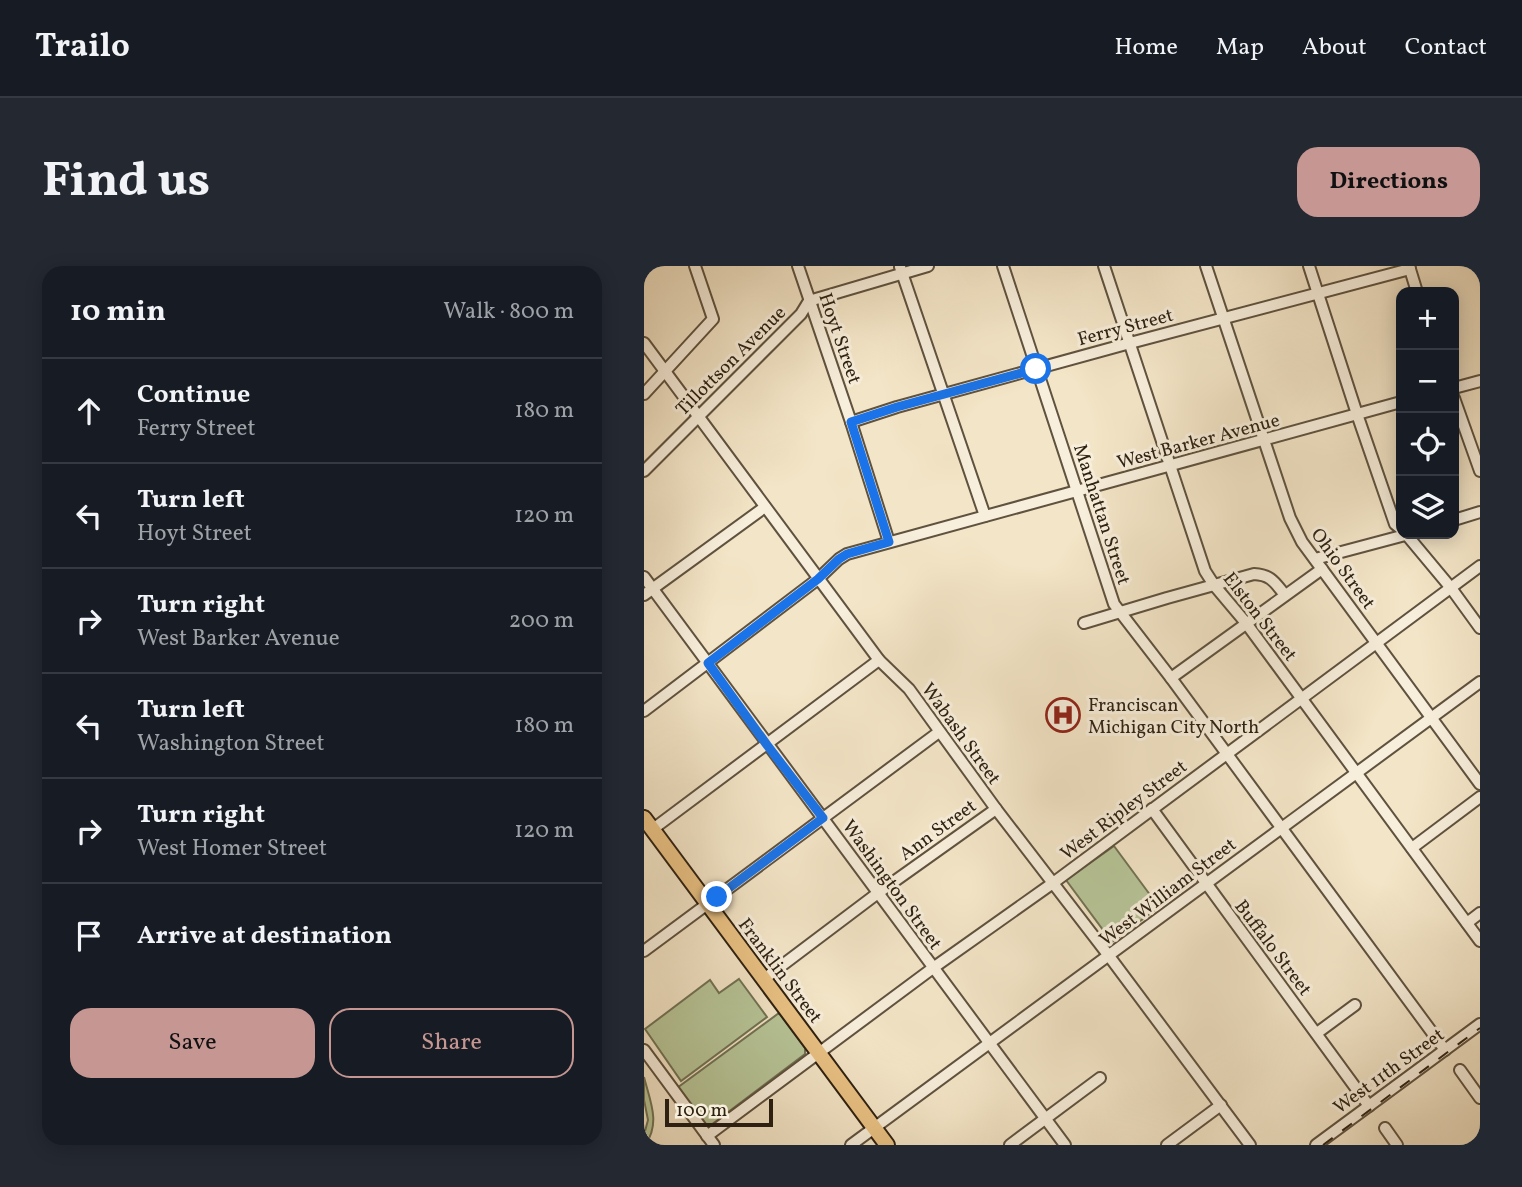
<!DOCTYPE html>
<html lang="en">
<head>
<meta charset="utf-8">
<style>
	:root { --surface:#171b24; --page:#242831; --text:#f1f3f6; --muted:#9ea1a6; --line:#363941; --accent:#c59692 }
	body { margin:0; font-family:Vollkorn,serif; background:var(--page); color:var(--text) }
	.controls { position:absolute; right:21px; top:21px; display:grid; overflow:hidden; border-radius:14px; box-shadow:0 4px 18px #0003 }
	.controls button { width:63px; height:63px; display:grid; place-items:center; padding:0; border:0; border-bottom:2px solid var(--line); background:var(--surface); color:var(--text); font:35px sans-serif }
	.scale { position:absolute; left:21px; bottom:18px; width:108px; box-sizing:border-box; padding-left:7px; border:4px solid #2e2112; border-top:0; font-size:19px; line-height:24px; white-space:nowrap; color:#2e2112; -webkit-text-stroke:5px #f7eedb; paint-order:stroke }
	.stop { position:absolute; width:21px; height:21px; margin:-16px; border:5px solid #1a73e8; border-radius:50%; background:#fff }
	.stop.end { background:#1a73e8; border-color:#fff; box-shadow:0 2px 7px #0008 }
	.list { margin:0; padding:0; list-style:none }
	h2 { display:flex; justify-content:space-between; align-items:center; height:91px; margin:0; padding:0 28px; font-size:30px }
	h2 small { font-size:23px; font-weight:400; color:var(--muted) }
	.list li { display:grid; grid-template-columns:46px 1fr auto; gap:21px; align-items:center; box-sizing:border-box; height:105px; padding:0 28px; border-top:2px solid var(--line) }
	.list b { display:block; font-size:26px; white-space:nowrap }
	.list p { margin:0; font-size:23px; white-space:nowrap; color:var(--muted) }
	.list em { font-size:23px; font-style:normal; color:var(--muted) }
	.actions { display:flex; gap:14px; padding:21px 28px }
	.actions a { flex:1; padding:16px 0; border:2px solid var(--accent); border-radius:21px; text-align:center; font-size:24px; color:var(--accent) }
	.actions .main { background:var(--accent); color:#111 }
	.icon { flex:none; width:38px; height:38px; fill:none; stroke:currentColor; stroke-width:2; stroke-linecap:round; stroke-linejoin:round }
	.map { position:relative; flex:none; width:836px; height:879px; overflow:hidden; border-radius:21px }
	header { display:flex; align-items:center; gap:42px; box-sizing:border-box; height:98px; padding:0 35px; background:var(--surface); border-bottom:2px solid var(--line) }
	header strong { font-size:33px }
	nav { display:flex; gap:38px; margin-inline-start:auto; font-size:24px }
	.intro { display:flex; align-items:center; justify-content:space-between; box-sizing:border-box; height:168px; padding:0 42px }
	h1 { margin:0; font-size:49px }
	.button { padding:18px 32px; border-radius:21px; background:var(--accent); color:#111; font-size:24px; font-weight:700 }
	main { display:flex; gap:42px; padding:0 42px }
	aside { flex:1; background:var(--surface); border-radius:21px; box-shadow:0 4px 18px #0003 }
	.map>svg:first-child { display:block }
	.green { fill:#b7c598; stroke:#727355; stroke-width:2 }
	.lines { fill:none; stroke-linecap:round; stroke-linejoin:round }
	.minor-casing { stroke:#5f523f; stroke-width:14 }
	.major-casing { stroke:#2e2112; stroke-width:18 }
	.minor { stroke:#f7eedb; stroke-width:10 }
	.major { stroke:#eac284; stroke-width:14 }
	.rail { stroke:#2e2112; stroke-width:2; stroke-dasharray:12 12; stroke-linecap:butt }
	.route { stroke:#1a73e8; stroke-width:9 }
	.labels { text-anchor:middle; stroke-width:6; stroke-linejoin:round; paint-order:stroke }
	.street-label { font-size:19px; fill:#2e2112; stroke:#f7eedb }
	.poi-label { font-size:19px; fill:#2e2112; stroke:#f7eedb; text-anchor:start }
</style>
</head>
<body>
<header>
<strong>Trailo</strong>
<nav><a>Home</a><a>Map</a><a>About</a><a>Contact</a></nav>
</header>
<div class="intro"><h1>Find us</h1><a class="button">Directions</a></div>
<main>
<aside>
<h2>10 min<small>Walk · 800 m</small></h2>
<ul class="list">
<li><svg class="icon" aria-label="ahead" viewBox="0 0 24 24"><path d="M12 20V5M6 11l6-6 6 6"/></svg><div><b>Continue</b><p>Ferry Street</p></div><em>180 m</em></li>
<li><svg class="icon" aria-label="left" viewBox="0 0 24 24"><path d="M17 20v-9H6M10 6l-5 5 5 5"/></svg><div><b>Turn left</b><p>Hoyt Street</p></div><em>120 m</em></li>
<li><svg class="icon" aria-label="right" viewBox="0 0 24 24"><path d="M7 20v-9h11M14 6l5 5-5 5"/></svg><div><b>Turn right</b><p>West Barker Avenue</p></div><em>200 m</em></li>
<li><svg class="icon" aria-label="left" viewBox="0 0 24 24"><path d="M17 20v-9H6M10 6l-5 5 5 5"/></svg><div><b>Turn left</b><p>Washington Street</p></div><em>180 m</em></li>
<li><svg class="icon" aria-label="right" viewBox="0 0 24 24"><path d="M7 20v-9h11M14 6l5 5-5 5"/></svg><div><b>Turn right</b><p>West Homer Street</p></div><em>120 m</em></li>
<li><svg class="icon" aria-label="arrive" viewBox="0 0 24 24"><path d="M6 21V4h12l-3 4 3 4H6"/></svg><div><b>Arrive at destination</b></div></li>
</ul>
<div class="actions"><a class="main">Save</a><a>Share</a></div>
</aside>
<div class="map">
<svg width="836" height="879" viewBox="0 0 836 879">
	<rect width="100%" height="100%" fill="#f3e5c7"/>
	<filter id="stains"><feTurbulence type="fractalNoise" baseFrequency=".00286" numOctaves="4"/><feColorMatrix values="0 0 0 0 .2 0 0 0 0 .09 0 0 0 0 .02 0 0 0 .5 -.17"/></filter>
	<radialGradient id="worn" r=".72"><stop offset=".6" stop-color="#630" stop-opacity="0"/><stop offset="1" stop-color="#630" stop-opacity=".3"/></radialGradient>
	<g class="green">
		<path d="M470 580 515 641 468 676 422 614Z"/>
		<path d="M95 713 123 751 37 815 1 763 66 714 75 727Z"/>
		<path d="M135 747 161 782V788L67 859H60L33 822Z"/>
		<path d="M0 811C6 835 17 857 1 879H0V869L4 854 0 834Z"/>
	</g>
	<g class="lines">
		<g class="minor-casing">
			<g id="minor">
				<path d="M154 0 207 156 245 276"/>
				<path d="M359 0 470 338 527 412 801 784"/>
				<path d="M460 0 561 305 570 319 602 357 836 675"/>
				<path d="M562 0 646 252 658 276 836 518"/>
				<path d="M665 0 713 148 751 258 757 263"/>
				<path d="M765 0 773 26"/>
				<path d="M256 1 341 250"/>
				<path d="M0 77 235 394 265 423 352 543 465 690 606 879"/>
				<path d="M810 122 836 115"/>
				<path d="M0 128 69 53 51 0"/>
				<path d="M810 132 836 205"/>
				<path d="M207 156 253 141 486 77 766 3"/>
				<path d="M0 205 157 48 165 35 284 0"/>
				<path d="M810 254 836 246"/>
				<path d="M762 268 807 322 836 362"/>
				<path d="M671 293 765 268"/>
				<path d="M0 311 421 879"/>
				<path d="M0 329 121 241"/>
				<path d="M440 357 523 332 610 308C628 309 631 317 641 329"/>
				<path d="M527 412 678 303"/>
				<path d="M0 445 174 313 195 293 203 288 757 136"/>
				<path d="M508 543 725 840"/>
				<path d="M9 563 235 394"/>
				<path d="M768 582 836 531"/>
				<path d="M823 657 836 647"/>
				<path d="M0 685 295 466"/>
				<path d="M120 713 234 627 352 543"/>
				<path d="M673 767 711 739"/>
				<path d="M0 784 70 879"/>
				<path d="M816 804 836 832"/>
				<path d="M741 862 753 879"/>
				<path d="M63 870 289 702 409 617 836 300"/>
				<path d="M207 879 836 416"/>
				<path d="M366 879 456 812"/>
				<path d="M523 879 577 839"/>
				<path d="M672 879 836 758"/>
				<path d="M835 879 836 878"/>
			</g>
		</g>
		<g class="major-casing">
			<path id="major" d="M0 552 243 879"/>
		</g>
		<use href="#minor" class="minor"/>
		<use href="#major" class="major"/>
		<path class="rail" d="M679 879 836 762"/>
	</g>
	<g class="lines">
		<path class="route" d="M73 631 179 552 123 479 64 397 174 313 195 293 203 288 245 276 207 156 253 141 392 103"/>
	</g>
	<defs>
		<g id="hospital-ring" transform="scale(1.75)"><circle r="9.5" fill="#f7eedb" stroke="#8f2418" stroke-width="1.5"/><path d="M-5-5h3v3.5h4V-5h3V5h-3V1.5h-4V5h-3Z" fill="#8f2418"/></g>
	</defs>
	<g fill-rule="evenodd">
		<use href="#hospital-ring" x="419" y="449"/>
	</g>
	<g class="labels">
		<g class="street-label">
			<text transform="translate(481 60) rotate(-15)" y="7">Ferry Street</text>
			<text transform="translate(197 72) rotate(71)" y="7">Hoyt Street</text>
			<text transform="translate(86 94) rotate(-45)" y="7">Tillottson Avenue</text>
			<text transform="translate(554 174) rotate(-15)" y="7">West Barker Avenue</text>
			<text transform="translate(459 248) rotate(72)" y="7">Manhattan Street</text>
			<text transform="translate(700 302) rotate(54)" y="7">Ohio Street</text>
			<text transform="translate(617 350) rotate(52)" y="7">Elston Street</text>
			<text transform="translate(318 467) rotate(54)" y="7">Wabash Street</text>
			<text transform="translate(479 543) rotate(-37)" y="7">West Ripley Street</text>
			<text transform="translate(293 563) rotate(-36)" y="7">Ann Street</text>
			<text transform="translate(249 618) rotate(54)" y="7">Washington Street</text>
			<text transform="translate(523 625) rotate(-37)" y="7">West William Street</text>
			<text transform="translate(630 681) rotate(53)" y="7">Buffalo Street</text>
			<text transform="translate(137 704) rotate(53)" y="7">Franklin Street</text>
			<text transform="translate(744 804) rotate(-36)" y="7">West 11th Street</text>
		</g>
		<g class="poi-label">
			<text x="444" y="445">Franciscan<tspan x="444" dy="22">Michigan City North</tspan></text>
		</g>
	</g>
	<rect width="100%" height="100%" filter="url(#stains)"/>
	<rect width="100%" height="100%" fill="url(#worn)"/>
</svg>
<div class="controls">
<button>+</button>
<button>−</button>
<button><svg class="icon" aria-label="locate" viewBox="0 0 24 24"><circle cx="12" cy="12" r="6"/><path d="M12 2v4M12 18v4M2 12h4M18 12h4"/></svg></button>
<button><svg class="icon" aria-label="layers" viewBox="0 0 24 24"><path d="M12 4l9 5-9 5-9-5zM3 14l9 5 9-5"/></svg></button>
</div>
<div class="scale">100 m</div>
<div class="stop" style="left:392px;top:103px"></div>
<div class="stop end" style="left:73px;top:631px"></div>
</div>
</main>
</body>
</html>
